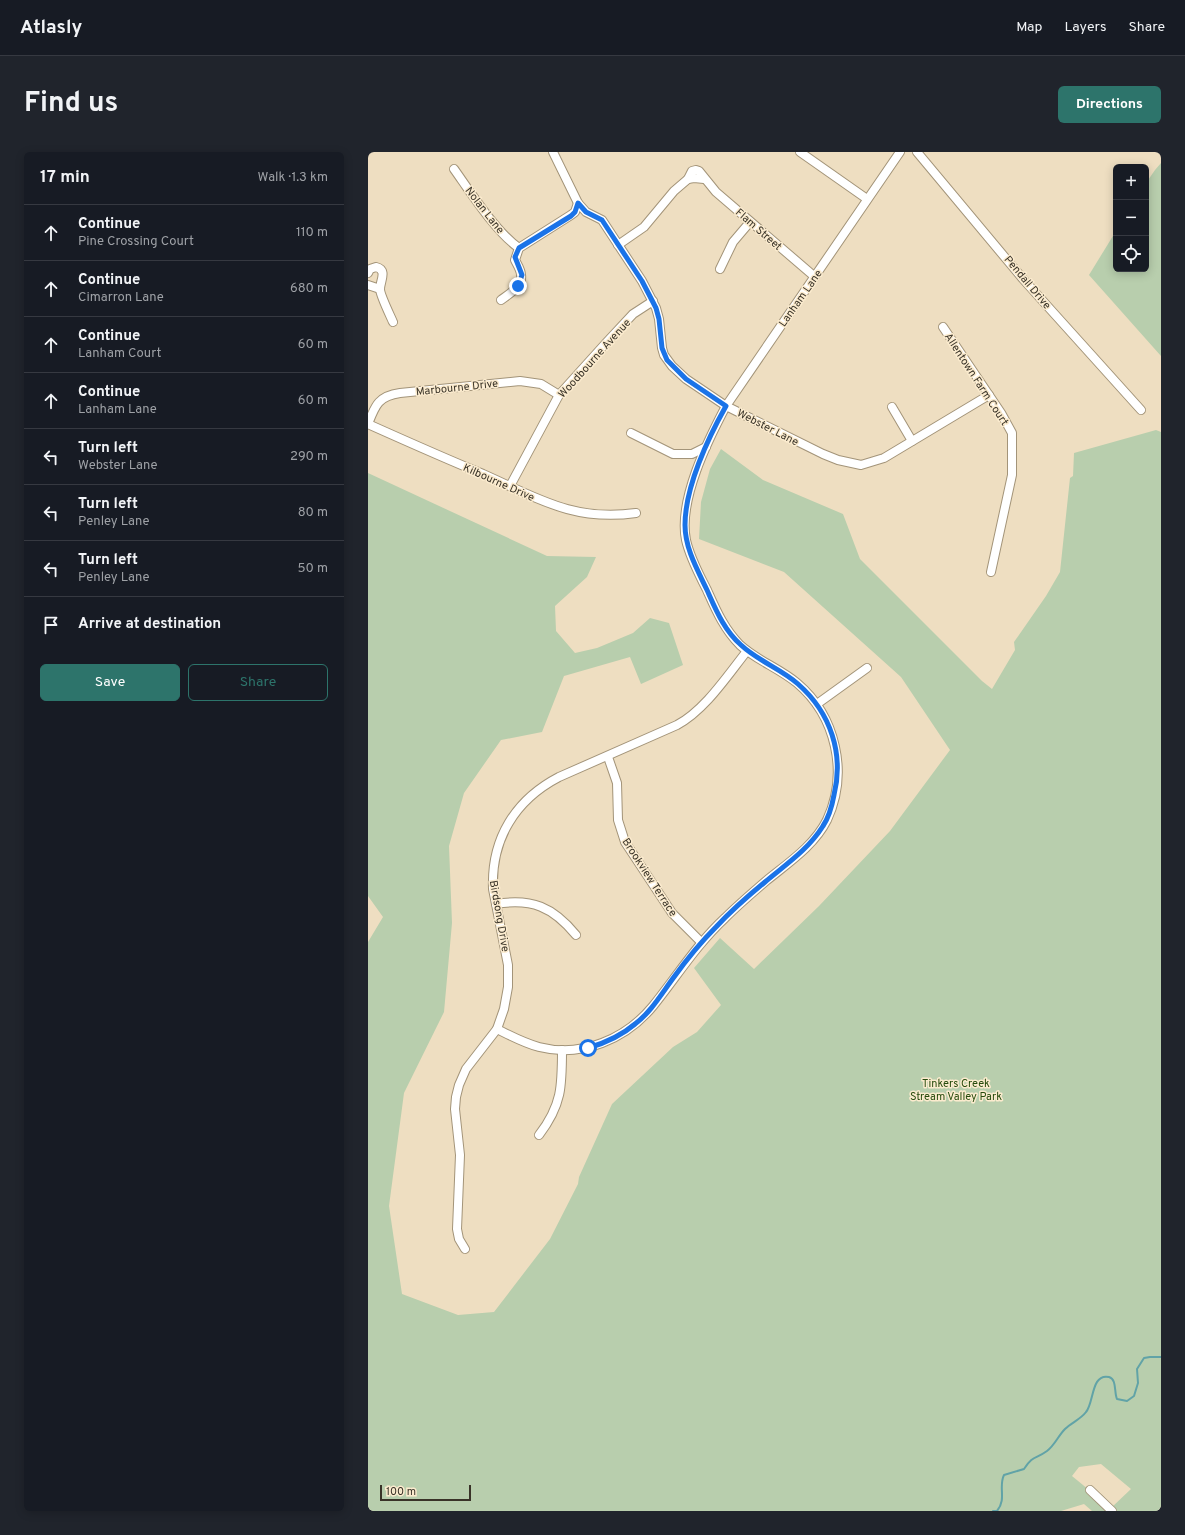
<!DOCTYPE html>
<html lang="en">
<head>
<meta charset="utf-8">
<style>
	:root { --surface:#171b24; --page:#20242c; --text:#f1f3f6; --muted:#9ea1a6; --line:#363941; --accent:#2d746b }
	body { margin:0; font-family:Overpass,sans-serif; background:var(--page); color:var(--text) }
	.controls { position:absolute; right:12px; top:12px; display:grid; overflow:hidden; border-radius:6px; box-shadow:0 2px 10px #0003 }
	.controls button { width:36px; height:36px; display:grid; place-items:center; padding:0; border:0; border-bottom:1px solid var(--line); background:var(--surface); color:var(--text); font:20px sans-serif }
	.scale { position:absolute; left:12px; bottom:10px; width:91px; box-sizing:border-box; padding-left:4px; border:2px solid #393328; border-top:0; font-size:11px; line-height:14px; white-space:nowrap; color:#393328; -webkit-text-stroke:3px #fbebce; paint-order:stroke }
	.stop { position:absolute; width:12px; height:12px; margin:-9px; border:3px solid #1a73e8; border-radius:50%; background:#fff }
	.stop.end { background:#1a73e8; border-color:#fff; box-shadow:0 1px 4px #0008 }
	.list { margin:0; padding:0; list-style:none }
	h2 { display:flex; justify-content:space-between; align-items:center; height:52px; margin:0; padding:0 16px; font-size:17px }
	h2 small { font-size:13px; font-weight:400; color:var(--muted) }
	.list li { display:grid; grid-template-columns:26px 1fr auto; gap:12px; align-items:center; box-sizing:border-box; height:56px; padding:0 16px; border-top:1px solid var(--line) }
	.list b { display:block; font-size:15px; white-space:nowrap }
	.list p { margin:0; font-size:13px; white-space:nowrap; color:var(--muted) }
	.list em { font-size:13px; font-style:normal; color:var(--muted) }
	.actions { display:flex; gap:8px; padding:12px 16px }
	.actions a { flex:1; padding:9px 0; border:1px solid var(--accent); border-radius:6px; text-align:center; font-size:14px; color:var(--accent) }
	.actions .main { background:var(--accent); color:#fff }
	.icon { flex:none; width:22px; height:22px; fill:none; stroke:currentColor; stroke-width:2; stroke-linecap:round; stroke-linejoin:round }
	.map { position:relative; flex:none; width:793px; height:1359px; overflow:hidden; border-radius:6px }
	header { display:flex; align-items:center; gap:24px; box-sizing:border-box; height:56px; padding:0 20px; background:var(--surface); border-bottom:1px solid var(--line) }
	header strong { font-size:19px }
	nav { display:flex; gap:22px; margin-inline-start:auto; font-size:14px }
	.intro { display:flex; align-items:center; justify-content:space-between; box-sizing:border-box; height:96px; padding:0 24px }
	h1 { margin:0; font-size:28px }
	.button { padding:10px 18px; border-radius:6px; background:var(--accent); color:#fff; font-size:14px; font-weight:700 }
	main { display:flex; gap:24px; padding:0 24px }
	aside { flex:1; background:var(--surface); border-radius:6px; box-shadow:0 2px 10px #0003 }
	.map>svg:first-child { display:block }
	.green { fill:#b8cead; fill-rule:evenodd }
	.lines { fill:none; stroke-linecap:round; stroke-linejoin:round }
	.stream { stroke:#61a3a7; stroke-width:2 }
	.minor-casing { stroke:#a39479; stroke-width:10 }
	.minor { stroke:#fff; stroke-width:8 }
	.route { stroke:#1a73e8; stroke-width:5 }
	.labels { text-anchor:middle; stroke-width:3; stroke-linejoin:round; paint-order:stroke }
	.street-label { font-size:11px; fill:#393328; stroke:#fbebce }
	.park-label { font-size:11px; fill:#274b0d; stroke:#fbebce }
</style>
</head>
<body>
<header>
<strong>Atlasly</strong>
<nav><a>Map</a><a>Layers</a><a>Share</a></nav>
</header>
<div class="intro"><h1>Find us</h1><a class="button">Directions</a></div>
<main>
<aside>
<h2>17 min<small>Walk · 1.3 km</small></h2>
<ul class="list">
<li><svg class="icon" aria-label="ahead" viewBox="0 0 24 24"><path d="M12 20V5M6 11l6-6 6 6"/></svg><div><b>Continue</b><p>Pine Crossing Court</p></div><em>110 m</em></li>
<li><svg class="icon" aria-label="ahead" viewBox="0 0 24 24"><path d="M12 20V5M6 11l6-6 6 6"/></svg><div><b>Continue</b><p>Cimarron Lane</p></div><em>680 m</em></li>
<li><svg class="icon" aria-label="ahead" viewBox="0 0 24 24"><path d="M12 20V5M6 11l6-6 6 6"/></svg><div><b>Continue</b><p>Lanham Court</p></div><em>60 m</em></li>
<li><svg class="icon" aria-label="ahead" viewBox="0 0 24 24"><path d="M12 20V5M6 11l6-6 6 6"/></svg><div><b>Continue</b><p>Lanham Lane</p></div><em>60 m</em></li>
<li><svg class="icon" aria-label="left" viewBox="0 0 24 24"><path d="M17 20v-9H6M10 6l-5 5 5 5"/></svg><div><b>Turn left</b><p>Webster Lane</p></div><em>290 m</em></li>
<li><svg class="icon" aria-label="left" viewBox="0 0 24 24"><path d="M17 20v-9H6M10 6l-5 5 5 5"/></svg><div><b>Turn left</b><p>Penley Lane</p></div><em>80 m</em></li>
<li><svg class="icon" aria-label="left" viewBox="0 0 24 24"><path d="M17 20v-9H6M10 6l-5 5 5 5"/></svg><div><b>Turn left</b><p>Penley Lane</p></div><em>50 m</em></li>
<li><svg class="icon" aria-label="arrive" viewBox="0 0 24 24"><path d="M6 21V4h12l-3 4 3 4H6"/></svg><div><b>Arrive at destination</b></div></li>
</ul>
<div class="actions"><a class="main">Save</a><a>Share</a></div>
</aside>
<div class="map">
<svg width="793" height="1359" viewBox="0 0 793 1359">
	<rect width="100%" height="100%" fill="#eedec1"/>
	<g class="green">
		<path d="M793 11V204L721 123 748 79V117H778V31L787 18Z"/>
		<path d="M788 278 793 280V1359H724L716 1352 693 1359H0V790L15 765 0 744V321L179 404 228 405 219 425 187 454 188 479 207 501 229 496 265 481 282 466 301 471 315 513 273 532 262 505 196 524 174 580 133 588 96 641 81 694 84 771 76 860 36 941 21 1054 34 1142 90 1163 126 1160 182 1087 210 1032 211 1025 244 952 305 895 329 880 353 853 326 816 352 786 386 817 451 754 522 679 582 598 533 525 416 420 331 387 333 350 342 317 353 297 395 328 475 362 492 407 614 529 624 537 647 498 646 490 678 444 692 420 702 326 705 324 706 301ZM733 1312 763 1337 743 1356 704 1324 711 1315Z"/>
	</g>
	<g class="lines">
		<path class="stream" d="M625 1359H629C639 1347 630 1335 636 1323L656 1317C665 1303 668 1307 679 1299 687 1293 690 1284 697 1277 703 1271 713 1267 718 1260 726 1251 723 1221 741 1225 749 1227 746 1241 749 1247L759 1249 766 1244 770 1231 769 1217 776 1206 782 1205H793"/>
		<g class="minor-casing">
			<g id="minor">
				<path d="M185 0 210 51 218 60 234 68 274 129 288 156 291 167 294 196 296 203 304 214 318 227 358 254 455 302 470 308 493 313 516 306 621 243"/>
				<path d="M432 0 499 47"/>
				<path d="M549 0 655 127 773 258"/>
				<path d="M86 17C103 41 128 80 151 96"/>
				<path d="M320 27 324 19 328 18 331 19 348 40 447 125"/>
				<path d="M250 93 276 75 306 39 320 27 326 26 336 27"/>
				<path d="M352 117 365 90 382 70"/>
				<path d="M0 121 2 117 8 115C20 118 12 129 12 137 12 143 22 163 25 170"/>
				<path d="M0 133 12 137"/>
				<path d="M133 148C141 142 155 134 153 123 153 118 149 112 147 108L151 96 203 63 207 60 210 51"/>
				<path d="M575 175 633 261 644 281V323L623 420"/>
				<path d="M524 255 544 289"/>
				<path d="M0 272C38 289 76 306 115 322 169 346 206 370 268 361"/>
				<path d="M0 272C7 254 10 244 32 241L152 229 173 232 191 243"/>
				<path d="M263 281 305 302H324L338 295"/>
				<path d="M142 334 191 243 237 192 265 162 285 149"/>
				<path d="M449 552 499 516"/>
				<path d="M240 605 249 631 250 668 257 690 304 761 333 790"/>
				<path d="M128 752C164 746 185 755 208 783"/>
				<path d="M129 877C143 884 156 891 171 895 214 906 258 887 285 854 309 824 329 792 357 766 370 753 384 741 398 729 420 711 446 694 459 668 481 621 468 564 429 531 411 516 388 508 372 493 356 477 348 458 339 438 331 422 322 406 318 388 310 348 340 288 358 254L532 0"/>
				<path d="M171 983C194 953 194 934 194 898"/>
				<path d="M97 1097 91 1087 89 1077 92 1003 87 957 88 945 91 933 98 917 129 877 136 857 140 835V813L125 737C123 687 147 648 191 625L309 573C337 558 359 524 379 499"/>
				<path d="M722 1338 744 1359"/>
			</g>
		</g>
		<use href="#minor" class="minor"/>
	</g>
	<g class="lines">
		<path class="route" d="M150 134 154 123 147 105 151 96 203 64 207 60 210 51 218 60 234 68 274 129 288 156 291 167 294 196 299 208 318 227 358 254C340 286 317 335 317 373 317 396 329 417 339 438 348 458 356 478 373 493 390 509 413 517 430 532 463 561 476 602 466 643 464 654 461 665 455 674 440 698 417 713 397 730 380 744 363 759 348 775 333 790 319 807 306 825 294 841 283 860 267 872 253 884 237 891 220 896"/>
	</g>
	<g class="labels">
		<g class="street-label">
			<text transform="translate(117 58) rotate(52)" y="4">Nolan Lane</text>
			<text transform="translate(391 77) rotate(41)" y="4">Flam Street</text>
			<text transform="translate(660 130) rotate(50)" y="4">Pendall Drive</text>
			<text transform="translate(432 146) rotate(-55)" y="4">Lanham Lane</text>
			<text transform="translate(226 206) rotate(-48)" y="4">Woodbourne Avenue</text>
			<text transform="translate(609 227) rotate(57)" y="4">Allentown Farm Court</text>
			<text transform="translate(89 235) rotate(-6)" y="4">Marbourne Drive</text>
			<text transform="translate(400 275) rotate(27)" y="4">Webster Lane</text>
			<text transform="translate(131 330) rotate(24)" y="4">Kilbourne Drive</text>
			<text transform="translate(282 725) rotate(57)" y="4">Brookview Terrace</text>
			<text transform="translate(132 764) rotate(80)" y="4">Birdsong Drive</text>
		</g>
		<g class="park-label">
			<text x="588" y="935">Tinkers Creek<tspan x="588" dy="13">Stream Valley Park</tspan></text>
		</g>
	</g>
</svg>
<div class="controls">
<button>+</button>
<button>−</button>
<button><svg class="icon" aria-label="locate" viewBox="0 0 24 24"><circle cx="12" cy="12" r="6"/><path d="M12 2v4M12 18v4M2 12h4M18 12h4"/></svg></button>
</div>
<div class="scale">100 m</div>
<div class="stop" style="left:220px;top:896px"></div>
<div class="stop end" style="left:150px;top:134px"></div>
</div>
</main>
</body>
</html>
